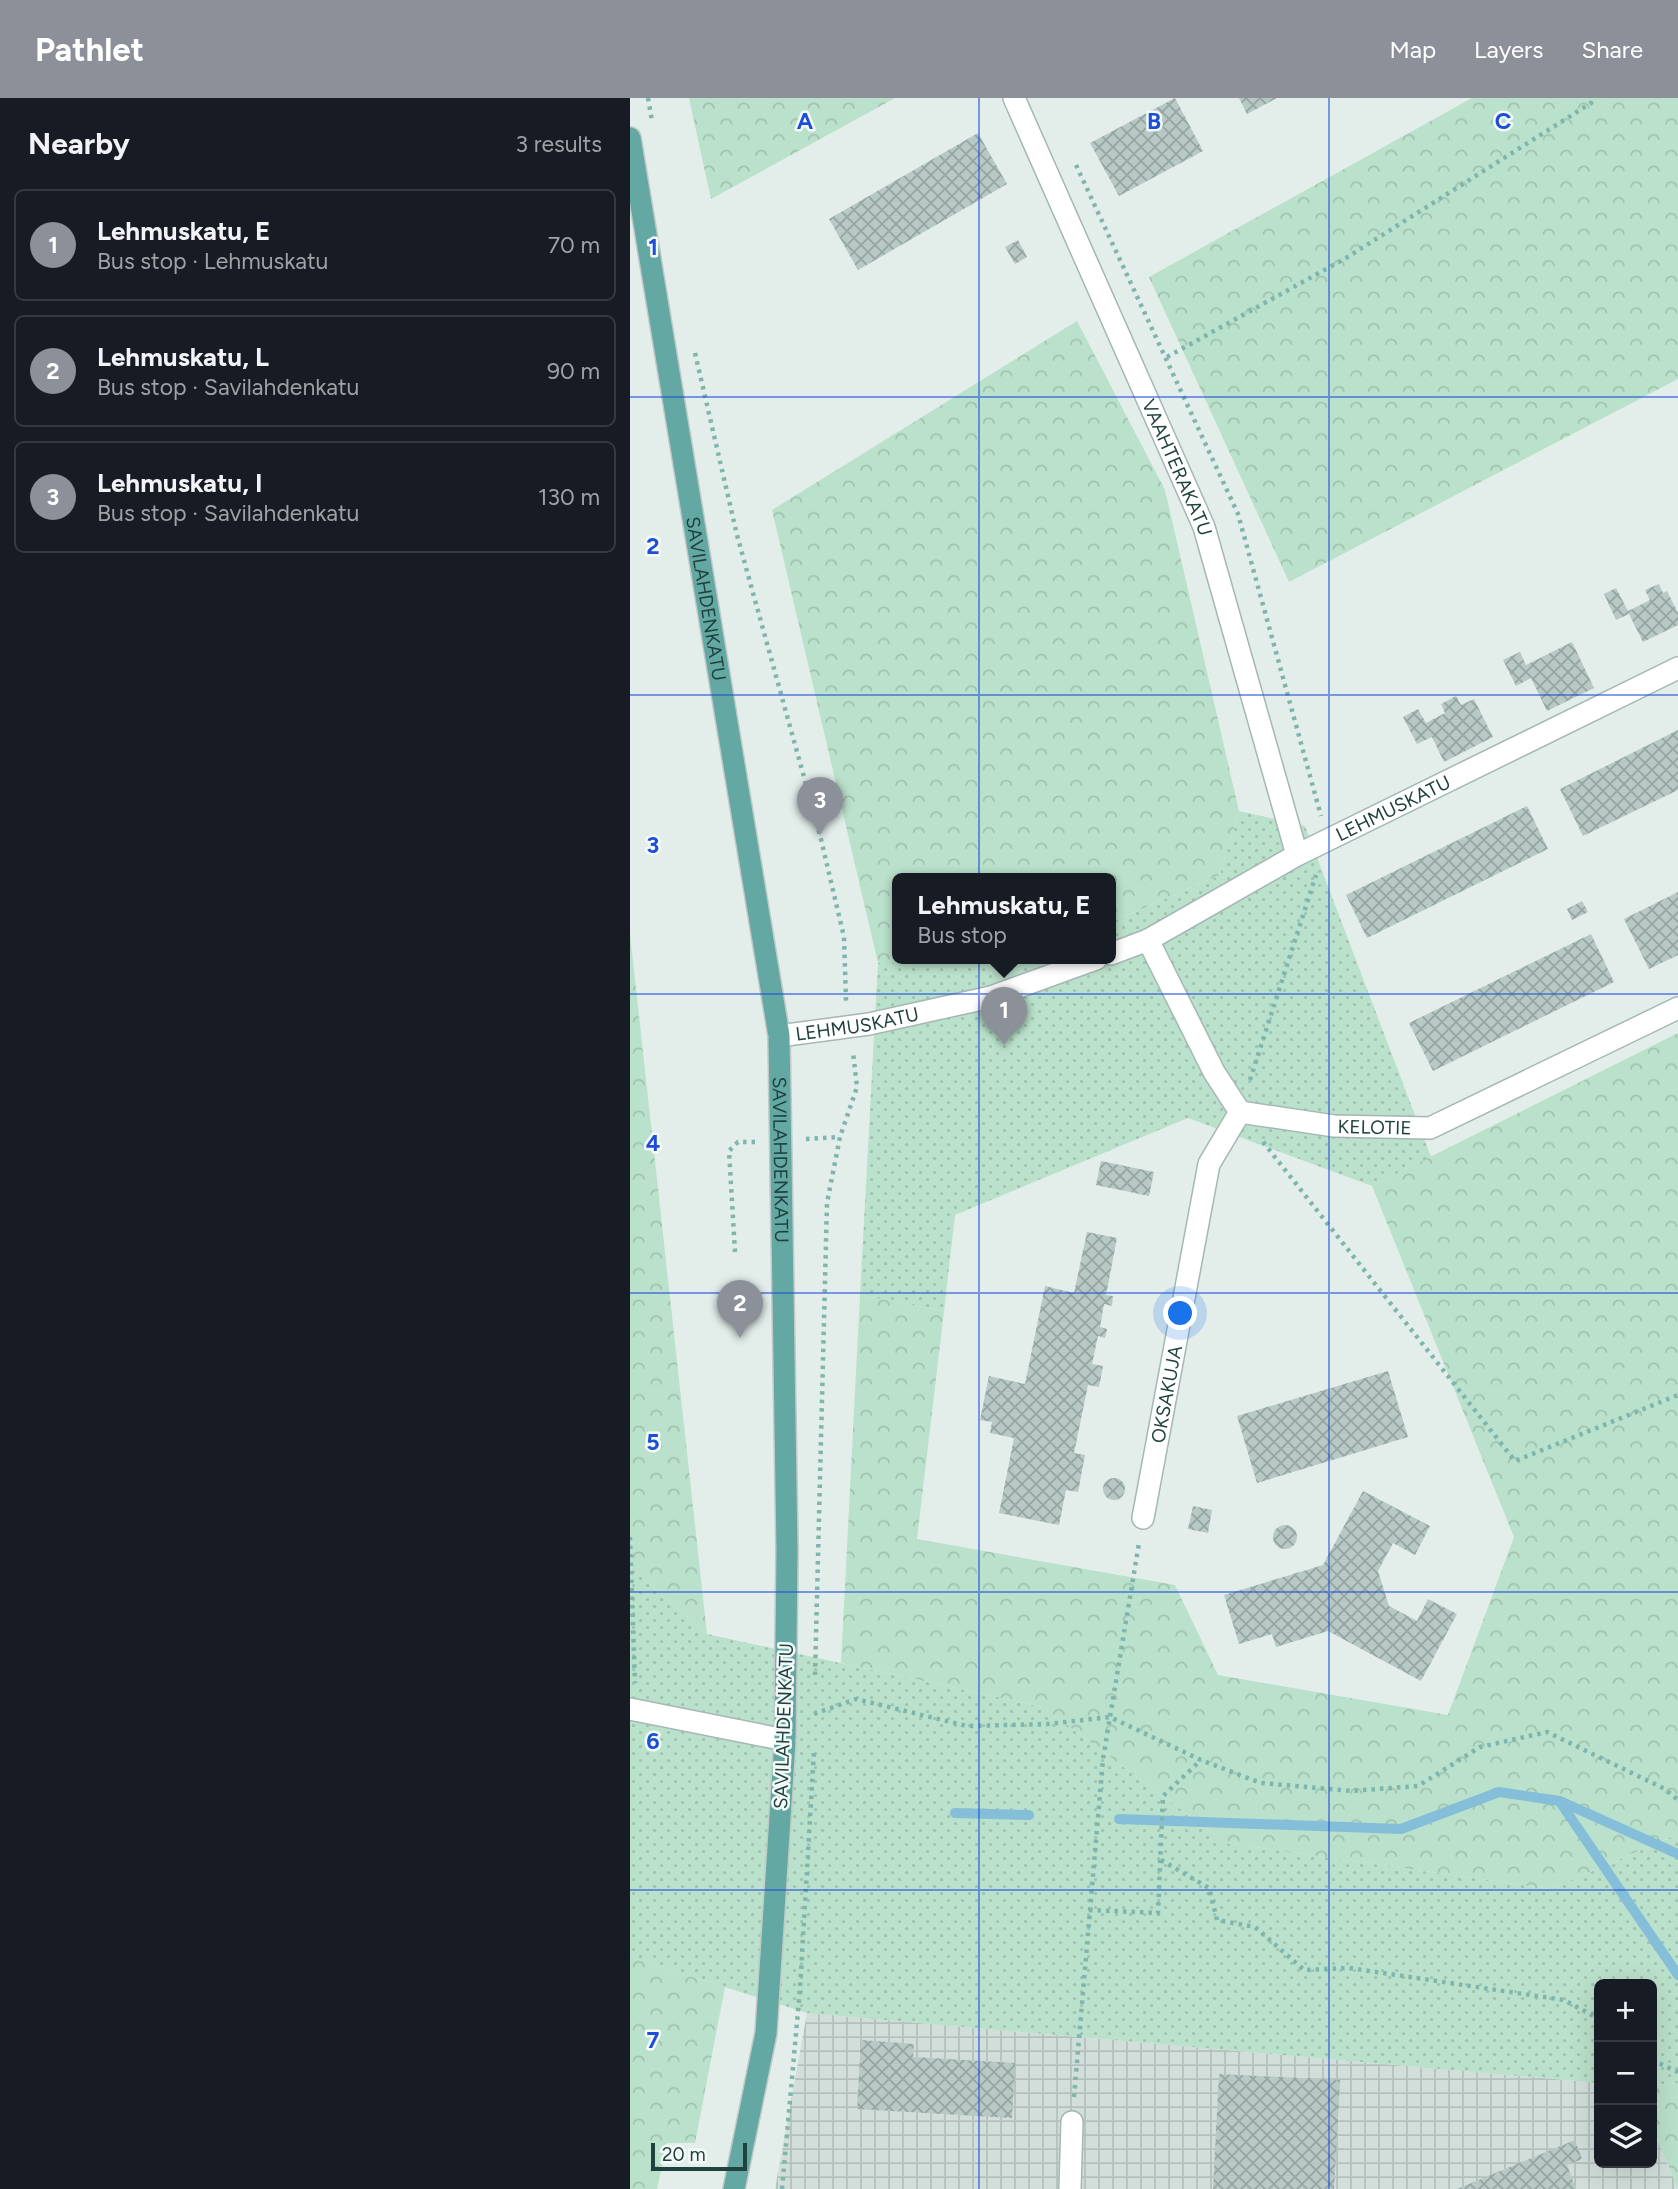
<!DOCTYPE html>
<html lang="en">
<head>
<meta charset="utf-8">
<style>
	:root { --surface:#171b24; --page:#20242c; --text:#f1f3f6; --muted:#9ea1a6; --line:#363941; --accent:#8c9099 }
	body { margin:0; font-family:Figtree,sans-serif; background:var(--page); color:var(--text) }
	.controls { position:absolute; right:21px; bottom:21px; display:grid; overflow:hidden; border-radius:10px; box-shadow:0 7px 28px #0002 }
	.controls button { width:63px; height:63px; display:grid; place-items:center; padding:0; border:0; border-bottom:2px solid var(--line); background:var(--surface); color:var(--text); font:35px sans-serif }
	.scale { position:absolute; left:21px; bottom:18px; width:96px; box-sizing:border-box; padding-left:7px; border:4px solid #20423e; border-top:0; font-size:19px; line-height:24px; white-space:nowrap; color:#20423e; -webkit-text-stroke:5px #f4faf8; paint-order:stroke }
	.you { position:absolute; left:551px; top:1216px; width:24px; height:24px; margin:-18px; border:5px solid #fff; border-radius:50%; background:#1a73e8; box-shadow:0 0 0 10px #1a73e833 }
	.badge { display:grid; place-items:center; width:46px; height:46px; border-radius:50%; background:var(--accent); color:#fff; font-size:23px; font-weight:700 }
	.pin { position:absolute; translate:-50% -58px; filter:drop-shadow(0 2px 4px #0008) }
	.pin::after { content:''; position:absolute; top:37px; width:24px; height:21px; background:inherit; clip-path:polygon(0 0,100% 0,50% 100%) }
	.popup { position:absolute; left:262px; top:775px; width:224px; height:91px; box-sizing:border-box; display:grid; place-content:center; border-radius:10px; background:var(--surface); filter:drop-shadow(0 2px 5px #0005); font-size:23px; white-space:nowrap; color:var(--muted) }
	.popup b { font-size:26px; color:var(--text) }
	.popup::after { content:''; position:absolute; left:50%; top:100%; margin-left:-14px; border:14px solid transparent; border-top-color:var(--surface) }
	.list { margin:0; padding:0; list-style:none }
	h2 { display:flex; justify-content:space-between; align-items:center; height:91px; margin:0; padding:0 28px; font-size:30px }
	h2 small { font-size:23px; font-weight:400; color:var(--muted) }
	.list li { display:grid; grid-template-columns:46px 1fr auto; gap:21px; align-items:center; box-sizing:border-box; height:112px; margin:0 14px 14px; padding:0 14px; border:2px solid var(--line); border-radius:10px }
	.list b { display:block; font-size:26px; white-space:nowrap }
	.list p { margin:0; font-size:23px; white-space:nowrap; color:var(--muted) }
	.list em { font-size:23px; font-style:normal; color:var(--muted) }
	.icon { flex:none; width:38px; height:38px; fill:none; stroke:currentColor; stroke-width:2; stroke-linecap:round; stroke-linejoin:round }
	.map { position:relative; flex:none; width:1048px; height:2091px; overflow:hidden }
	header { display:flex; align-items:center; gap:42px; box-sizing:border-box; height:98px; padding:0 35px; background:var(--accent); color:#fff }
	header strong { font-size:33px }
	nav { display:flex; gap:38px; margin-inline-start:auto; font-size:24px }
	main { display:flex }
	aside { flex:1; background:var(--surface) }
	.map>svg:first-child { display:block }
	.industrial { fill:url(#industrial-grid) }
	.grass { fill:url(#grass-dots) }
	.forest { fill:url(#forest-crowns) }
	.lines { fill:none; stroke-linecap:round; stroke-linejoin:round }
	.stream { stroke:#85bed8; stroke-width:10 }
	.building { fill:url(#building-cross-hatch) }
	.minor-casing { stroke:#a5b7b4; stroke-width:24 }
	.major-casing { stroke:#c1cac9; stroke-width:24 }
	.path { stroke:#80b5ad; stroke-width:4.5; stroke-dasharray:3.5 5; stroke-linecap:butt }
	.minor { stroke:#fff; stroke-width:21 }
	.major { stroke:#63a8a2; stroke-width:21 }
	.grid { fill:none; stroke:#1d4ed8; stroke-width:2; stroke-opacity:0.55 }
	.labels { text-anchor:middle; stroke-width:5; stroke-linejoin:round; paint-order:stroke }
	.street-label { font-size:19px; fill:#20423e; stroke:#f4faf8 }
	.grid-label { font-size:23px; text-anchor:middle; font-weight:bold; fill:#1d4ed8; stroke:#f4faf8; stroke-width:5; stroke-linejoin:round; paint-order:stroke }
</style>
</head>
<body>
<header>
<strong>Pathlet</strong>
<nav><a>Map</a><a>Layers</a><a>Share</a></nav>
</header>
<main>
<aside>
<h2>Nearby<small>3 results</small></h2>
<ul class="list">
<li><span class="badge">1</span><div><b>Lehmuskatu, E</b><p>Bus stop · Lehmuskatu</p></div><em>70 m</em></li>
<li><span class="badge">2</span><div><b>Lehmuskatu, L</b><p>Bus stop · Savilahdenkatu</p></div><em>90 m</em></li>
<li><span class="badge">3</span><div><b>Lehmuskatu, I</b><p>Bus stop · Savilahdenkatu</p></div><em>130 m</em></li>
</ul>
</aside>
<div class="map">
<svg width="1048" height="2091" viewBox="0 0 1048 2091">
	<defs>
		<pattern id="industrial-grid" width="8" height="8" patternUnits="userSpaceOnUse" patternTransform="scale(1.75)"><rect width="8" height="8" fill="#d1deda"/><path d="M0 4h8M4 0v8" fill="none" stroke="#b3c0bc"/></pattern>
		<pattern id="grass-dots" width="8" height="8" patternUnits="userSpaceOnUse" patternTransform="scale(1.75)"><rect width="8" height="8" fill="#bae1cb"/><path d="M2 2h.1M6 6h.1" fill="none" stroke="#a0c2af" stroke-width="1.8" stroke-linecap="round"/></pattern>
		<pattern id="forest-crowns" width="20" height="18" patternUnits="userSpaceOnUse" patternTransform="scale(1.75)"><rect width="20" height="18" fill="#bae1cb"/><path d="M2 6a3 3 0 1 1 6 0M12 15a3 3 0 1 1 6 0" fill="none" stroke="#a0c2af"/></pattern>
		<pattern id="building-cross-hatch" width="8" height="8" patternUnits="userSpaceOnUse" patternTransform="scale(1.75)"><rect width="8" height="8" fill="#b8c9c5"/><path d="M0 0l8 8M0 8l8-8" fill="none" stroke="#95a5a1"/></pattern>
	</defs>
	<rect width="100%" height="100%" fill="#e3eeeb"/>
	<path class="industrial" d="M177 1915 969 1985V2065H1022V2028L1048 2091H145Z"/>
	<g class="grass">
		<path d="M609 713 675 728 801 1059 742 1088 558 1020 325 1117 314 1213 230 1197 248 865 481 861V824L590 777Z"/>
		<path d="M0 1469 77 1536 413 1609 596 1745 920 1791 1048 1736V1985L1022 1987V1886H969V1985L177 1915 0 1859Z"/>
	</g>
	<g class="forest">
		<path d="M59 0H265L81 101Z"/>
		<path d="M842 0H1048V281L659 484 519 179Z"/>
		<path d="M447 223 535 392 609 713 590 777 481 824V781H267V861H394L386 865H248L142 412Z"/>
		<path d="M0 836 77 1536 0 1469Z"/>
		<path d="M1048 935V1736L920 1791 596 1745 413 1609 211 1565 230 1197 314 1213 287 1441 545 1487 588 1577 818 1617 884 1439 742 1088Z"/>
		<path d="M0 1859 95 1889 65 2045H37L27 2091H0Z"/>
		<path d="M1048 1985V2091L1022 2028V1987Z"/>
	</g>
	<g class="lines">
		<g class="stream">
			<path d="M930 1704 1048 1877"/>
			<path d="M325 1715 399 1717"/>
			<path d="M489 1721 771 1731 869 1694 930 1703 1048 1756"/>
		</g>
	</g>
	<g class="building">
		<path d="M545 0 573 53 489 98 460 45Z"/>
		<path d="M609 0H647L617 16Z"/>
		<path d="M348 35 377 86 228 172 199 121Z"/>
		<path d="M388 142 397 159 385 166 375 149Z"/>
		<path d="M1029 486 1033 495 1037 493 1048 515V527L1013 544 999 516 986 522 974 496 986 490 998 513 1020 502 1015 492Z"/>
		<path d="M942 544 964 590 917 613 901 580 886 588 873 562 890 554 896 567Z"/>
		<path d="M826 598 831 607 844 601 863 639 814 664 802 639 787 646 773 619 788 611 796 625 815 615 811 606Z"/>
		<path d="M1048 632V692L953 738 930 691Z"/>
		<path d="M897 708 918 751 737 840 716 797Z"/>
		<path d="M1048 794V857L1019 871 994 821Z"/>
		<path d="M952 803 958 814 942 822 937 811Z"/>
		<path d="M961 836 984 884 803 973 779 925Z"/>
		<path d="M471 1063 524 1074 519 1098 466 1087Z"/>
		<path d="M457 1134 487 1140 476 1197 483 1198 482 1208 474 1206 470 1229 477 1231 475 1240 468 1238 462 1266 473 1268 469 1289 458 1287 444 1355 455 1357 448 1394 436 1392 429 1427 369 1415 384 1340 360 1335 362 1324 350 1322 359 1278 395 1286 415 1188 444 1195Z"/>
		<path d="M758 1273 778 1339 627 1385 607 1318Z"/>
		<circle cx="484" cy="1391" r="11"/>
		<path d="M733 1393 800 1428 785 1457 763 1445 748 1473 759 1508 787 1523 798 1501 827 1516 791 1583 698 1533 646 1549 642 1536 609 1546 594 1497 693 1467Z"/>
		<path d="M563 1408 582 1412 578 1435 558 1431Z"/>
		<circle cx="655" cy="1439" r="12"/>
		<path d="M231 1942 284 1946 283 1959 385 1965 382 2020 227 2011Z"/>
		<path d="M589 1976 710 1982 704 2091H583Z"/>
		<path d="M945 2042 952 2061 937 2067 946 2091H827Z"/>
	</g>
	<g class="lines">
		<g class="minor-casing">
			<g id="minor">
				<path id="s1" d="M384 0 574 429 667 757"/>
				<path id="s2" d="M518 842 584 974 610 1014 704 1028 800 1030 1048 910"/>
				<path id="s3" d="M481 856 518 842 667 757 1048 570"/>
				<path id="s4" d="M149 938 239 926 361 899 466 861"/>
				<path id="s5" d="M513 1420 579 1066 610 1014"/>
				<path d="M0 1611 155 1642"/>
				<path d="M440 2091 442 2024"/>
			</g>
		</g>
		<g class="major-casing">
			<g id="major">
				<path id="s6" d="M0 40 149 938 157 1452 155 1642 136 1935 104 2091"/>
			</g>
		</g>
		<g class="path">
			<path d="M18 0 22 23"/>
			<path d="M446 67 608 416 691 718"/>
			<path d="M65 255 107 437 190 737 214 839 216 903"/>
			<path d="M537 259 716 160 961 5 964 0"/>
			<path d="M620 982 686 777"/>
			<path d="M176 1041 210 1039"/>
			<path d="M633 1044 885 1363 1048 1297"/>
			<path d="M105 1154 99 1053 108 1044H125"/>
			<path d="M0 1439 5 1585"/>
			<path d="M185 1577 197 1105 210 1039 227 989 223 954"/>
			<path d="M184 1616 226 1601 337 1628 418 1626 480 1619 571 1662 631 1685 721 1693 788 1688 850 1649 917 1634 1035 1691 1048 1702"/>
			<path d="M531 1762 579 1790 587 1822 625 1829 674 1872 719 1870 934 1902 969 1921"/>
			<path d="M459 1812 528 1815 533 1698 571 1662"/>
			<path d="M1022 1962 1048 1974"/>
			<path d="M444 1999 473 1661 509 1445"/>
			<path d="M152 2091 170 1891 184 1653"/>
		</g>
		<use href="#minor" class="minor"/>
		<use href="#major" class="major"/>
	</g>
	<path class="grid" d="M349 0V2091M699 0V2091M0 299H1048M0 597H1048M0 896H1048M0 1195H1048M0 1494H1048M0 1792H1048"/>
	<g class="labels">
		<g class="street-label">
			<text dy="7" stroke="none"><textPath href="#s1" startOffset="404">VAAHTERAKATU</textPath></text>
			<text dy="7" stroke="none"><textPath href="#s6" startOffset="467">SAVILAHDENKATU</textPath></text>
			<text dy="7" stroke="none"><textPath href="#s3" startOffset="318">LEHMUSKATU</textPath></text>
			<text dy="7" stroke="none"><textPath href="#s4" startOffset="79">LEHMUSKATU</textPath></text>
			<text dy="7" stroke="none"><textPath href="#s2" startOffset="331">KELOTIE</textPath></text>
			<text dy="7" stroke="none"><textPath href="#s6" startOffset="1034">SAVILAHDENKATU</textPath></text>
			<text dy="7" stroke="none"><textPath href="#s5" startOffset="126">OKSAKUJA</textPath></text>
			<text transform="translate(153 1628) rotate(-88)" y="7">SAVILAHDENKATU</text>
		</g>
	</g>
	<g class="grid-label">
		<text x="175" y="31">A</text>
		<text x="524" y="31">B</text>
		<text x="873" y="31">C</text>
		<text x="23" y="157">1</text>
		<text x="23" y="456">2</text>
		<text x="23" y="755">3</text>
		<text x="23" y="1053">4</text>
		<text x="23" y="1352">5</text>
		<text x="23" y="1651">6</text>
		<text x="23" y="1950">7</text>
	</g>
</svg>
<div class="controls">
<button>+</button>
<button>−</button>
<button><svg class="icon" aria-label="layers" viewBox="0 0 24 24"><path d="M12 4l9 5-9 5-9-5zM3 14l9 5 9-5"/></svg></button>
</div>
<div class="scale">20 m</div>
<div class="you"></div>
<div class="pin badge" style="left:374px;top:947px">1</div>
<div class="popup"><b>Lehmuskatu, E</b>Bus stop</div>
<div class="pin badge" style="left:110px;top:1240px">2</div>
<div class="pin badge" style="left:190px;top:737px">3</div>
</div>
</main>
</body>
</html>
